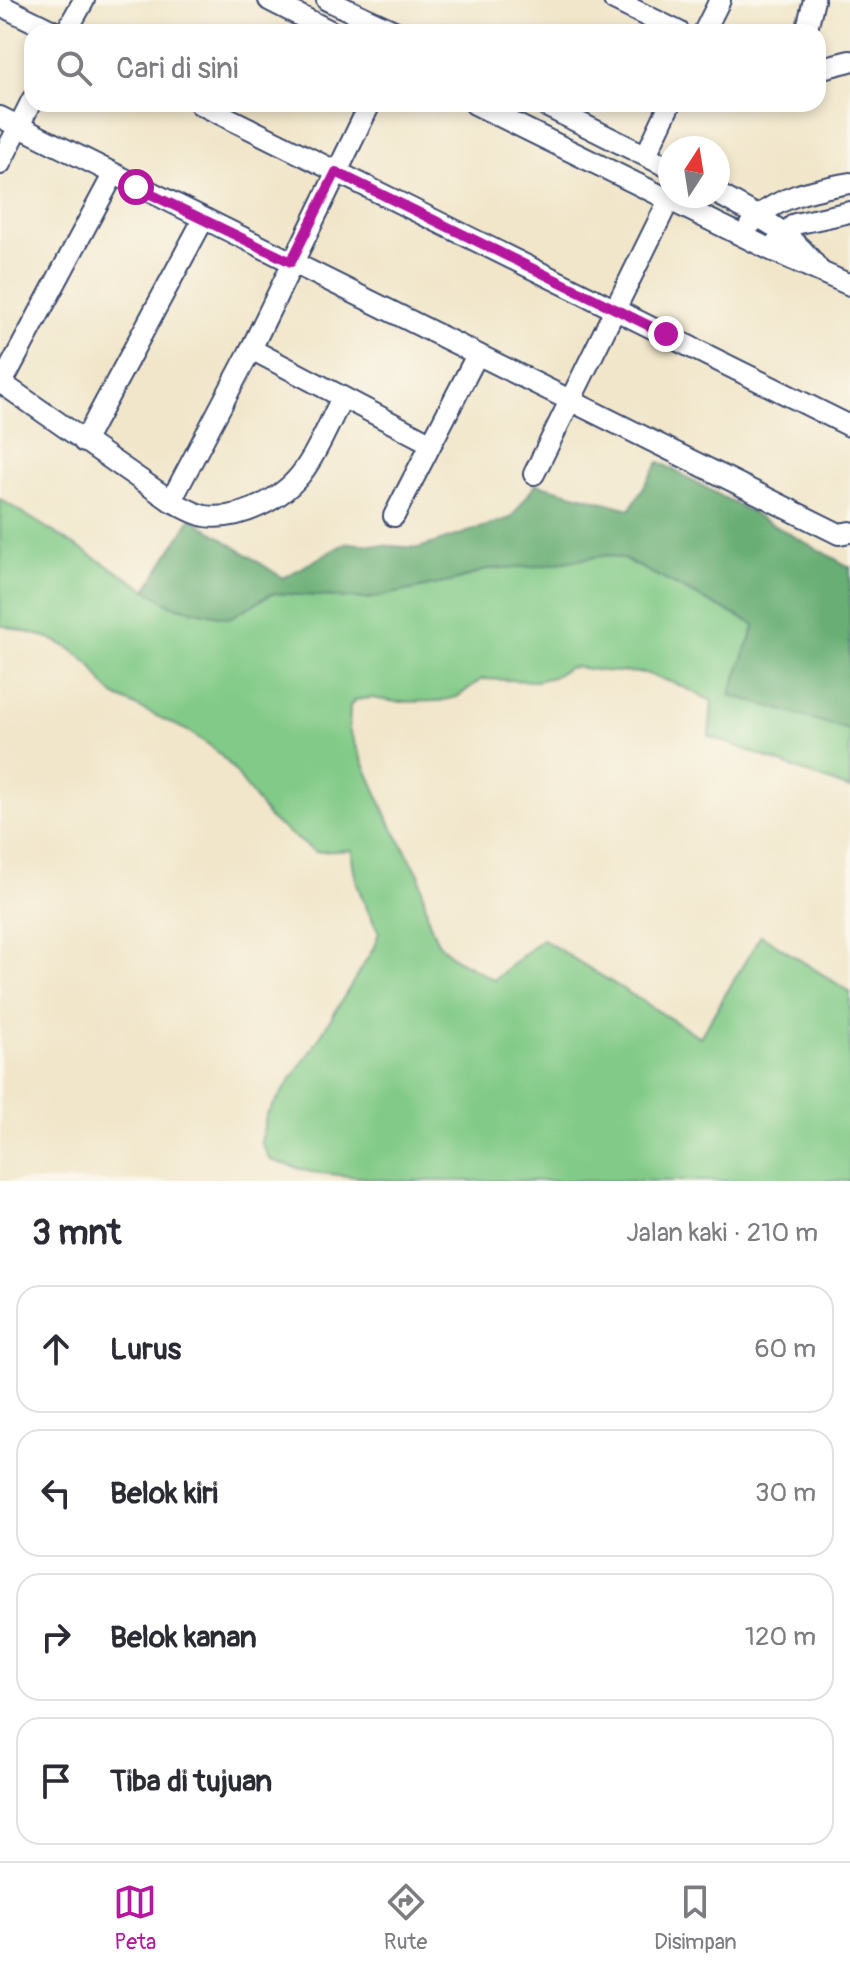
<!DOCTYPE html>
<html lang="id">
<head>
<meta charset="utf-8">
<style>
	:root { --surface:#fff; --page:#f2f2f3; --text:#2b2b33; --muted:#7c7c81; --line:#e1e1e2; --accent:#b5179e }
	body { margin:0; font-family:Pangolin,sans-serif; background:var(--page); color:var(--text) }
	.compass { position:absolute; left:658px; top:136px; width:72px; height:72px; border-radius:50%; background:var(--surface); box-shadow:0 4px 12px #0003; rotate:12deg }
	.stop { position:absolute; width:24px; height:24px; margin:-18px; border:6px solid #b5179e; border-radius:50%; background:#fff }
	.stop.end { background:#b5179e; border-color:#fff; box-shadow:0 2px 8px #0008 }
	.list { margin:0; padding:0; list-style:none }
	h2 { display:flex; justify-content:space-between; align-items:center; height:104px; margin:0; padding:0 32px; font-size:34px }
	h2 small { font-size:26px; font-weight:400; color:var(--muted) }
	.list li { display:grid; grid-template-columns:52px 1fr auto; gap:24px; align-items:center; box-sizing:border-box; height:128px; margin:0 16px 16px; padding:0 16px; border:2px solid var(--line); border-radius:24px }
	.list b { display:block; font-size:30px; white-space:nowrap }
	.list em { font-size:26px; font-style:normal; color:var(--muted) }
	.icon { flex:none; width:44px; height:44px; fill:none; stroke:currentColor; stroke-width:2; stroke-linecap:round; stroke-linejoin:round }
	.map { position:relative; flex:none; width:850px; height:1181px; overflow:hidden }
	.search { position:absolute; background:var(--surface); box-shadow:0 4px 12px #0003; left:24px; right:24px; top:24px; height:88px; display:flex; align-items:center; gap:20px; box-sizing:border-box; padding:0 28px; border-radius:24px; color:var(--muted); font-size:30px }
	.sheet { height:680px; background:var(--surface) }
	nav { display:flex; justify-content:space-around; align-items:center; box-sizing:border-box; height:112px; border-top:2px solid var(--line); background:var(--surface); font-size:22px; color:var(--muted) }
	nav a { display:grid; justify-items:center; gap:4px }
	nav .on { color:var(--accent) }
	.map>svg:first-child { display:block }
	.green { fill:#82ca87; stroke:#4e7c72; stroke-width:2 }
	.forest { fill:#69ae74; stroke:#426e69; stroke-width:2 }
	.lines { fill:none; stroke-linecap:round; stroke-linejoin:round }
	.minor-casing { stroke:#3b4a6e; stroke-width:24 }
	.minor { stroke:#fff; stroke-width:20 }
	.route { stroke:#b5179e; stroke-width:10 }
</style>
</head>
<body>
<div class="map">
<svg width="850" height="1181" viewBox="0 0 850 1181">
	<rect width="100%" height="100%" fill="#fbf7ec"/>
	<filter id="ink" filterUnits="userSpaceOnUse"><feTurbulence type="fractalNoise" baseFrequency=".0125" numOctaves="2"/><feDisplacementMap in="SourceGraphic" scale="16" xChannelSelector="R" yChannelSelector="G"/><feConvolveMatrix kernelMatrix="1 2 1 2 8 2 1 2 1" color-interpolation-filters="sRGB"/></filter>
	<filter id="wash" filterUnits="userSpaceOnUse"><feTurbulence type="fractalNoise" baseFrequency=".006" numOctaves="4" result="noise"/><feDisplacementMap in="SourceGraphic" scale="32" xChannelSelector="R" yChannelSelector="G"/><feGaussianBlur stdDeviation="1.8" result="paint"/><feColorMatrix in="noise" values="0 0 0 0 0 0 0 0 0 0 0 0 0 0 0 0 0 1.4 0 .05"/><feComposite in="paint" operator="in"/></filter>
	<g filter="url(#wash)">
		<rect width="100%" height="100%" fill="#f1e6ca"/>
		<path class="green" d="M0 499 173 606 229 618 274 593 367 599 458 580 487 569 538 566 608 555 624 559 755 625 730 695 850 730V789L709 736 712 701 679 685 645 673 602 671 576 667 568 668 553 677 535 681 482 679 457 697 440 701 397 702 371 698 355 700 350 706 349 730 389 821 419 874 429 922 438 943 454 958 494 980 542 939 700 1037 761 935 850 992V1181H396L311 1172 270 1160 261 1142 266 1116 316 1043 373 949 379 933C365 905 352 881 352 850L315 852 270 819 231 766 212 747 188 731 115 696 104 685 91 665 71 649 49 638 0 625Z"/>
		<path class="forest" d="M659 462 850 567V730L730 695 755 625 624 559 608 555 538 566 487 569 458 580 367 599 273 593 229 618 173 606 146 590 191 518 283 578 346 543 419 548 511 518 536 484 630 509Z"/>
	</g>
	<g filter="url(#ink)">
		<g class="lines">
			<g class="minor-casing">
				<g id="minor">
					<path d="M269 0 332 32"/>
					<path d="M327 0 396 32"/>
					<path d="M614 0 679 32"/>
					<path d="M0 5 55 32"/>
					<path d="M66 32 84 0"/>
					<path d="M704 32 720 0"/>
					<path d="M806 32 814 0"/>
					<path d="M818 69 850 61"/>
					<path d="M200 104 850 426"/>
					<path d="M475 104 769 249 850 285"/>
					<path d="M542 104 670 168"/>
					<path d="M0 117 839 534 850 532"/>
					<path d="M646 155 670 104"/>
					<path d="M0 164 32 100"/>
					<path d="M718 194C761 218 791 231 820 271"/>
					<path d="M750 225C773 197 816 189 850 183"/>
					<path d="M777 241 795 224 850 212"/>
					<path d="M251 349 430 443"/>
					<path d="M0 382 171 501C182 506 194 514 205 516 239 521 284 499 304 470 319 449 330 421 342 398"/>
					<path d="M2 383 113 175"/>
					<path d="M84 442 203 220"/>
					<path d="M534 474 669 200"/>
					<path d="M171 501 251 349 370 104"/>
					<path d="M394 516 477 355"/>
				</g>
			</g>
			<use href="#minor" class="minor"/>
		</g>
	</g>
	<g class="lines" filter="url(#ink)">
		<path class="route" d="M136 187 291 262 336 172 666 334"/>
	</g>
</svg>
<svg class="compass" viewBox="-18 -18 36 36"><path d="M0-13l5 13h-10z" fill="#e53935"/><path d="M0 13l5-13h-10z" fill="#7c7c81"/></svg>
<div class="stop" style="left:136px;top:187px"></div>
<div class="stop end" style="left:666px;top:334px"></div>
<div class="search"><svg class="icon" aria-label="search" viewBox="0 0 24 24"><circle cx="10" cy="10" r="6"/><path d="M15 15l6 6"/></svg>Cari di sini</div>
</div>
<section class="sheet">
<h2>3 mnt<small>Jalan kaki · 210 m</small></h2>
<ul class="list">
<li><svg class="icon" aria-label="ahead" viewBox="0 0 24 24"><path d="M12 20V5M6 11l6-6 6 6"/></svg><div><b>Lurus</b></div><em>60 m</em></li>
<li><svg class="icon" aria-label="left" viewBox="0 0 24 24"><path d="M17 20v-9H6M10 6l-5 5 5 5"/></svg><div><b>Belok kiri</b></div><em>30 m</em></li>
<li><svg class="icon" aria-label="right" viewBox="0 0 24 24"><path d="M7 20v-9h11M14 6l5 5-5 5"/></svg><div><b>Belok kanan</b></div><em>120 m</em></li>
<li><svg class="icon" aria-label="arrive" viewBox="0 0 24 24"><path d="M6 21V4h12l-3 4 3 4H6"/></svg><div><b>Tiba di tujuan</b></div></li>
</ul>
</section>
<nav>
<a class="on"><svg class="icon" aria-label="map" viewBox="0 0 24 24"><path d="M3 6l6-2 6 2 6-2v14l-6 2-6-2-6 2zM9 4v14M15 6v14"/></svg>Peta</a>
<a><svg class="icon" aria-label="directions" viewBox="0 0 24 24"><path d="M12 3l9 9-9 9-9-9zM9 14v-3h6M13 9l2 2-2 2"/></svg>Rute</a>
<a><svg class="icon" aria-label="saved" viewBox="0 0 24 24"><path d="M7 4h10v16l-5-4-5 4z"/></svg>Disimpan</a>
</nav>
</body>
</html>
